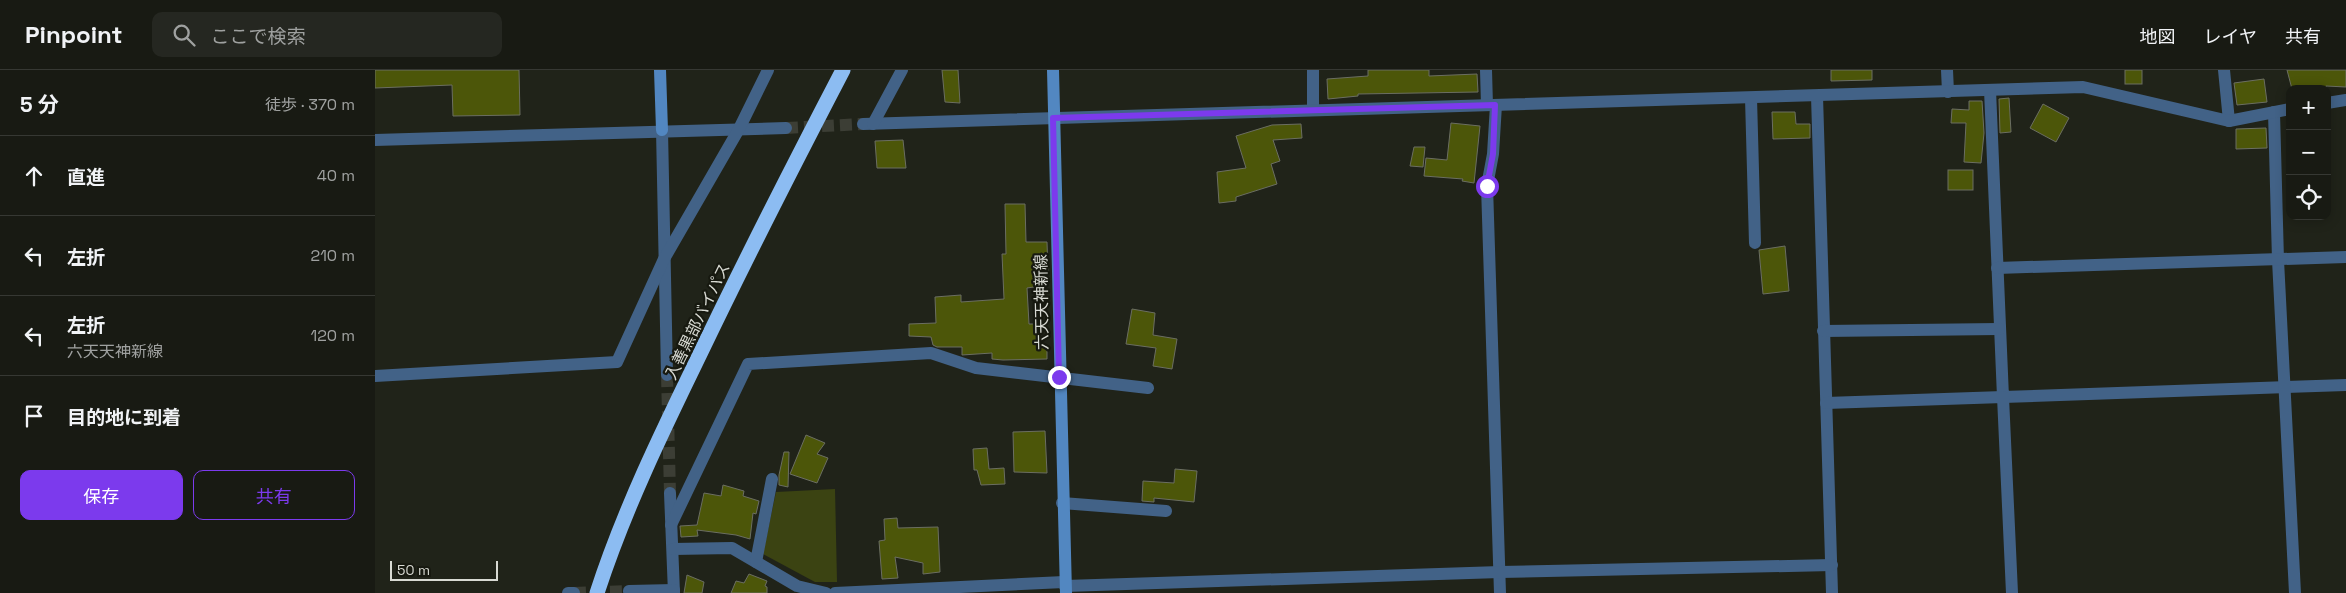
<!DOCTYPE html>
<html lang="ja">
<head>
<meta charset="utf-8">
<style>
	:root { --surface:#181a13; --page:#252721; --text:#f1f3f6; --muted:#9fa1a0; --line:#363833; --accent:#7c3aed }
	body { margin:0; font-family:"Space Grotesk","Noto Sans JP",sans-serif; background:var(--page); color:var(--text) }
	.controls { position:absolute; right:15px; top:15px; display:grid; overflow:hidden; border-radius:10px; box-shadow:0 2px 12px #0003 }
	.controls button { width:45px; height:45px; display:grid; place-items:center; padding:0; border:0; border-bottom:1px solid var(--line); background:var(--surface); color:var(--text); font:25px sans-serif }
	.scale { position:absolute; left:15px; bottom:12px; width:108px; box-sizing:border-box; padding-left:5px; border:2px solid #d8dad3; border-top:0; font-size:14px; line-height:18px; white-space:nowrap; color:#d8dad3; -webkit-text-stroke:4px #171910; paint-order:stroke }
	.stop { position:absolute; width:15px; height:15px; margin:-11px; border:4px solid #7c3aed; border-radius:50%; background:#fff }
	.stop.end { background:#7c3aed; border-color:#fff; box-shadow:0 1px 5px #0008 }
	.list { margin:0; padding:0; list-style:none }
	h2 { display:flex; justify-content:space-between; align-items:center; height:65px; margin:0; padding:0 20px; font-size:21px }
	h2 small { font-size:16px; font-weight:400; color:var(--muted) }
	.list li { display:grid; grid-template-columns:32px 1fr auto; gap:15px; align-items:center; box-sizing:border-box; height:80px; padding:0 20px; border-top:1px solid var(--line) }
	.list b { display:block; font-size:19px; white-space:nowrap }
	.list p { margin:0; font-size:16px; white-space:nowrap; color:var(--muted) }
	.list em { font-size:16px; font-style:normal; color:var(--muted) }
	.actions { display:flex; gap:10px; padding:15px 20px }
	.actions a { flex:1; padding:11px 0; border:1px solid var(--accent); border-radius:10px; text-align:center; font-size:18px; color:var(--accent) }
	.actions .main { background:var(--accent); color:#fff }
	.icon { flex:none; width:28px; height:28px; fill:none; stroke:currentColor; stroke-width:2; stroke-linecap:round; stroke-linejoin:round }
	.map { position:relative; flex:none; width:1971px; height:523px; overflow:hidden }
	header { display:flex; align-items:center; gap:30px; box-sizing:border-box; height:70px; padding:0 25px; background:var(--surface); border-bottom:1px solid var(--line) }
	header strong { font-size:24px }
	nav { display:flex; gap:28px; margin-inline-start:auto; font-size:18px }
	.search { width:350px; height:45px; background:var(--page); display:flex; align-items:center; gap:12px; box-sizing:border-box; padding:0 18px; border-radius:10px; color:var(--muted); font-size:19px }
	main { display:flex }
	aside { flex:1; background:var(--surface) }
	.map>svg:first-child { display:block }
	.green { fill:#3b4312 }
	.building { fill:#4c5609; stroke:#6b6e62 }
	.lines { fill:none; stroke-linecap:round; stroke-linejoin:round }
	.street-tunnel { stroke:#3c3e35; stroke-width:12; stroke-dasharray:12 6; stroke-linecap:butt }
	.street { stroke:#426287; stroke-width:12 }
	.secondary { stroke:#5287c1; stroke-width:12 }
	.highway { stroke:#8cbcf2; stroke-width:15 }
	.route { stroke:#7c3aed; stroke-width:6 }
	.labels { text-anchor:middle; stroke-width:4.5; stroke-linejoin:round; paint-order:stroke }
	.street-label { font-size:16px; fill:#d8dad3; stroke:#171910 }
</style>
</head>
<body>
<header>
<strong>Pinpoint</strong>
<div class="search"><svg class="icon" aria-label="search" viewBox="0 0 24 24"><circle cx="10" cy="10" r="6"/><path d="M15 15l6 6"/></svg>ここで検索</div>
<nav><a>地図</a><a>レイヤ</a><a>共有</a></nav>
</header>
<main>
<aside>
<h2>5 分<small>徒歩 · 370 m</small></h2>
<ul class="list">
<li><svg class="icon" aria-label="ahead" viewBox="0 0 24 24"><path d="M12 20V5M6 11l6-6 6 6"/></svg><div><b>直進</b></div><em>40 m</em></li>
<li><svg class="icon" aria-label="left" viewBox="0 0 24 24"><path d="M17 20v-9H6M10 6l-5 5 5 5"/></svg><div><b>左折</b></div><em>210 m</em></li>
<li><svg class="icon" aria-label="left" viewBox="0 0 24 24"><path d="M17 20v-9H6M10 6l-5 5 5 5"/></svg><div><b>左折</b><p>六天天神新線</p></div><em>120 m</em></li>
<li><svg class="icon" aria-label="arrive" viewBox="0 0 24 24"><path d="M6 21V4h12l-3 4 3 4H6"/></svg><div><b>目的地に到着</b></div></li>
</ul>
<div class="actions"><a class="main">保存</a><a>共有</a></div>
</aside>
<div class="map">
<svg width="1971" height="523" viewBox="0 0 1971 523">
	<rect width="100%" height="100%" fill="#202319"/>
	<path class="green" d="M460 419 462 512H440L388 484 401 422Z"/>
	<g class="building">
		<path d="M0 0H144L145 45 78 46 77 15 0 18Z"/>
		<path d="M567 0H583L585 33 570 32Z"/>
		<path d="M993 0H1054V6L1102 4 1103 22 983 24V26L953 29 952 9 993 6Z"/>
		<path d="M1456 0H1497V10L1456 11Z"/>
		<rect x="1750" y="0" width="17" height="14"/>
		<path d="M1912 0H1971V17L1951 16V19H1917Z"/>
		<path d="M1889 9 1892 32 1862 35 1859 13Z"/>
		<path d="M1634 28 1636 62 1625 63 1624 29Z"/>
		<path d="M1594 31H1607L1609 63 1606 93 1589 92 1591 53H1576L1577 39 1594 40Z"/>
		<path d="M1668 34 1694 48 1681 72 1655 58Z"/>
		<path d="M1397 42H1420L1421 54H1435V68L1398 69Z"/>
		<path d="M1076 53 1105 56 1099 113 1087 111 1088 109 1049 106 1051 88 1072 90Z"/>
		<path d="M926 54 927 68 898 70 905 91 896 94 902 114 861 127V131L844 133 842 102 871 98 861 66 897 55Z"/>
		<path d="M1891 58 1892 78 1861 79V59Z"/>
		<path d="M528 70 531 98H502L500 71Z"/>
		<path d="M1039 77H1050L1048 97 1035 96Z"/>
		<rect x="1573" y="100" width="25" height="20"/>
		<path d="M630 134H650L651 172H672L673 201H659V217L652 218 654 254H662L664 275H672V289L628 290 617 289V283L587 285V277H562L558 275 556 267 534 266V254L561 253 560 227 586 225V232L629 229 627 184H631Z"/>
		<path d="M1410 176 1414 221 1388 224 1384 180Z"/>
		<path d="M757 239 780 243 778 265 802 269 797 299 778 296 781 278 751 274Z"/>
		<path d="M670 361 672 403 639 402 638 362Z"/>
		<path d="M431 365 450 373 442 384 453 388 442 413 415 404Z"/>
		<path d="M612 378 614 399 629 398 630 414 606 415 602 400H599L598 379Z"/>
		<path d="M409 382H414L413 417 404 415V405Z"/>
		<path d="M800 399 822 401 819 432 779 428V432L767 431 768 411 799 413Z"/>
		<path d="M348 415 369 421 368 426 384 431 381 444 378 443 375 469 361 465 322 460 323 466 306 467 305 456 322 455 329 423 346 426Z"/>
		<path d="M522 448 523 458 563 457 565 502 548 504V493L520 487 523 508 507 509 504 471 510 470 509 449Z"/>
		<path d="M374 504 392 511 390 516 392 517V523H356L361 511 369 513Z"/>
		<path d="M312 505 329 512 327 523H309Z"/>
	</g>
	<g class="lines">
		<g class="street-tunnel">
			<path d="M411 58 488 54"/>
			<path d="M292 305 295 423"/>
			<path d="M199 523 254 521"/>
		</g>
		<g class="street">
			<path d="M938 0V40"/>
			<path d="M1111 0 1112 35"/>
			<path d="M1572 0 1573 22"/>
			<path d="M1849 0 1854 51"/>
			<path d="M1615 20 1628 327 1971 315"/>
			<path d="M1442 26 1457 523"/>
			<path d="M1376 28 1380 173"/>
			<path d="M1952 33 1971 30"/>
			<path d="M1121 35 1118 84 1112 116 1125 523"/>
			<path d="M1899 42 1903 190 1920 523"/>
			<path d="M488 54 1708 17 1854 51 1915 39"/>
			<path d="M498 54 527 0"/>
			<path d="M287 60 292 305"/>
			<path d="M0 70 411 58"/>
			<path d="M1622 198 1971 187"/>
			<path d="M1448 261 1624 259"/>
			<path d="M0 306 242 292 289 189 364 59 393 0"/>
			<path d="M1451 333 1628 327 1637 523"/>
			<path d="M295 423 299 523"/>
			<path d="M687 433 791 441"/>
			<path d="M296 455 373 294 556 283 601 298 773 318"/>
			<path d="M298 479 357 478 422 516 451 523"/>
			<path d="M381 492 397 409"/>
			<path d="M690 516 1125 502 1457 495"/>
			<path d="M254 521 299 520"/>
			<path d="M193 523H199"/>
			<path d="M460 523 689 512"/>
		</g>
		<g class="secondary">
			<path d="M285 0 287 60"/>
			<path d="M678 0 691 523"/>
		</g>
		<path class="highway" d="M222 523C249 440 287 362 325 284 371 188 419 94 468 0"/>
	</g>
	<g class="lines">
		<path class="route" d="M684 307 678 48 1120 35 1118 84 1112 116"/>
	</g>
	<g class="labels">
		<g class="street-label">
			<text transform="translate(666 232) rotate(-91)" y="6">六天天神新線</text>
			<text transform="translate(322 251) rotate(-64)" y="6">入善黒部バイパス</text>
		</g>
	</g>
</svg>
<div class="controls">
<button>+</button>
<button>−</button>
<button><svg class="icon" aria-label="locate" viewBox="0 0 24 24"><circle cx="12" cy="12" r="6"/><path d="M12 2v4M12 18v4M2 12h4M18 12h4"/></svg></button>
</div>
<div class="scale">50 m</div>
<div class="stop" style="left:1112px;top:116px"></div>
<div class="stop end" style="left:684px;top:307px"></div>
</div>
</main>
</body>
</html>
